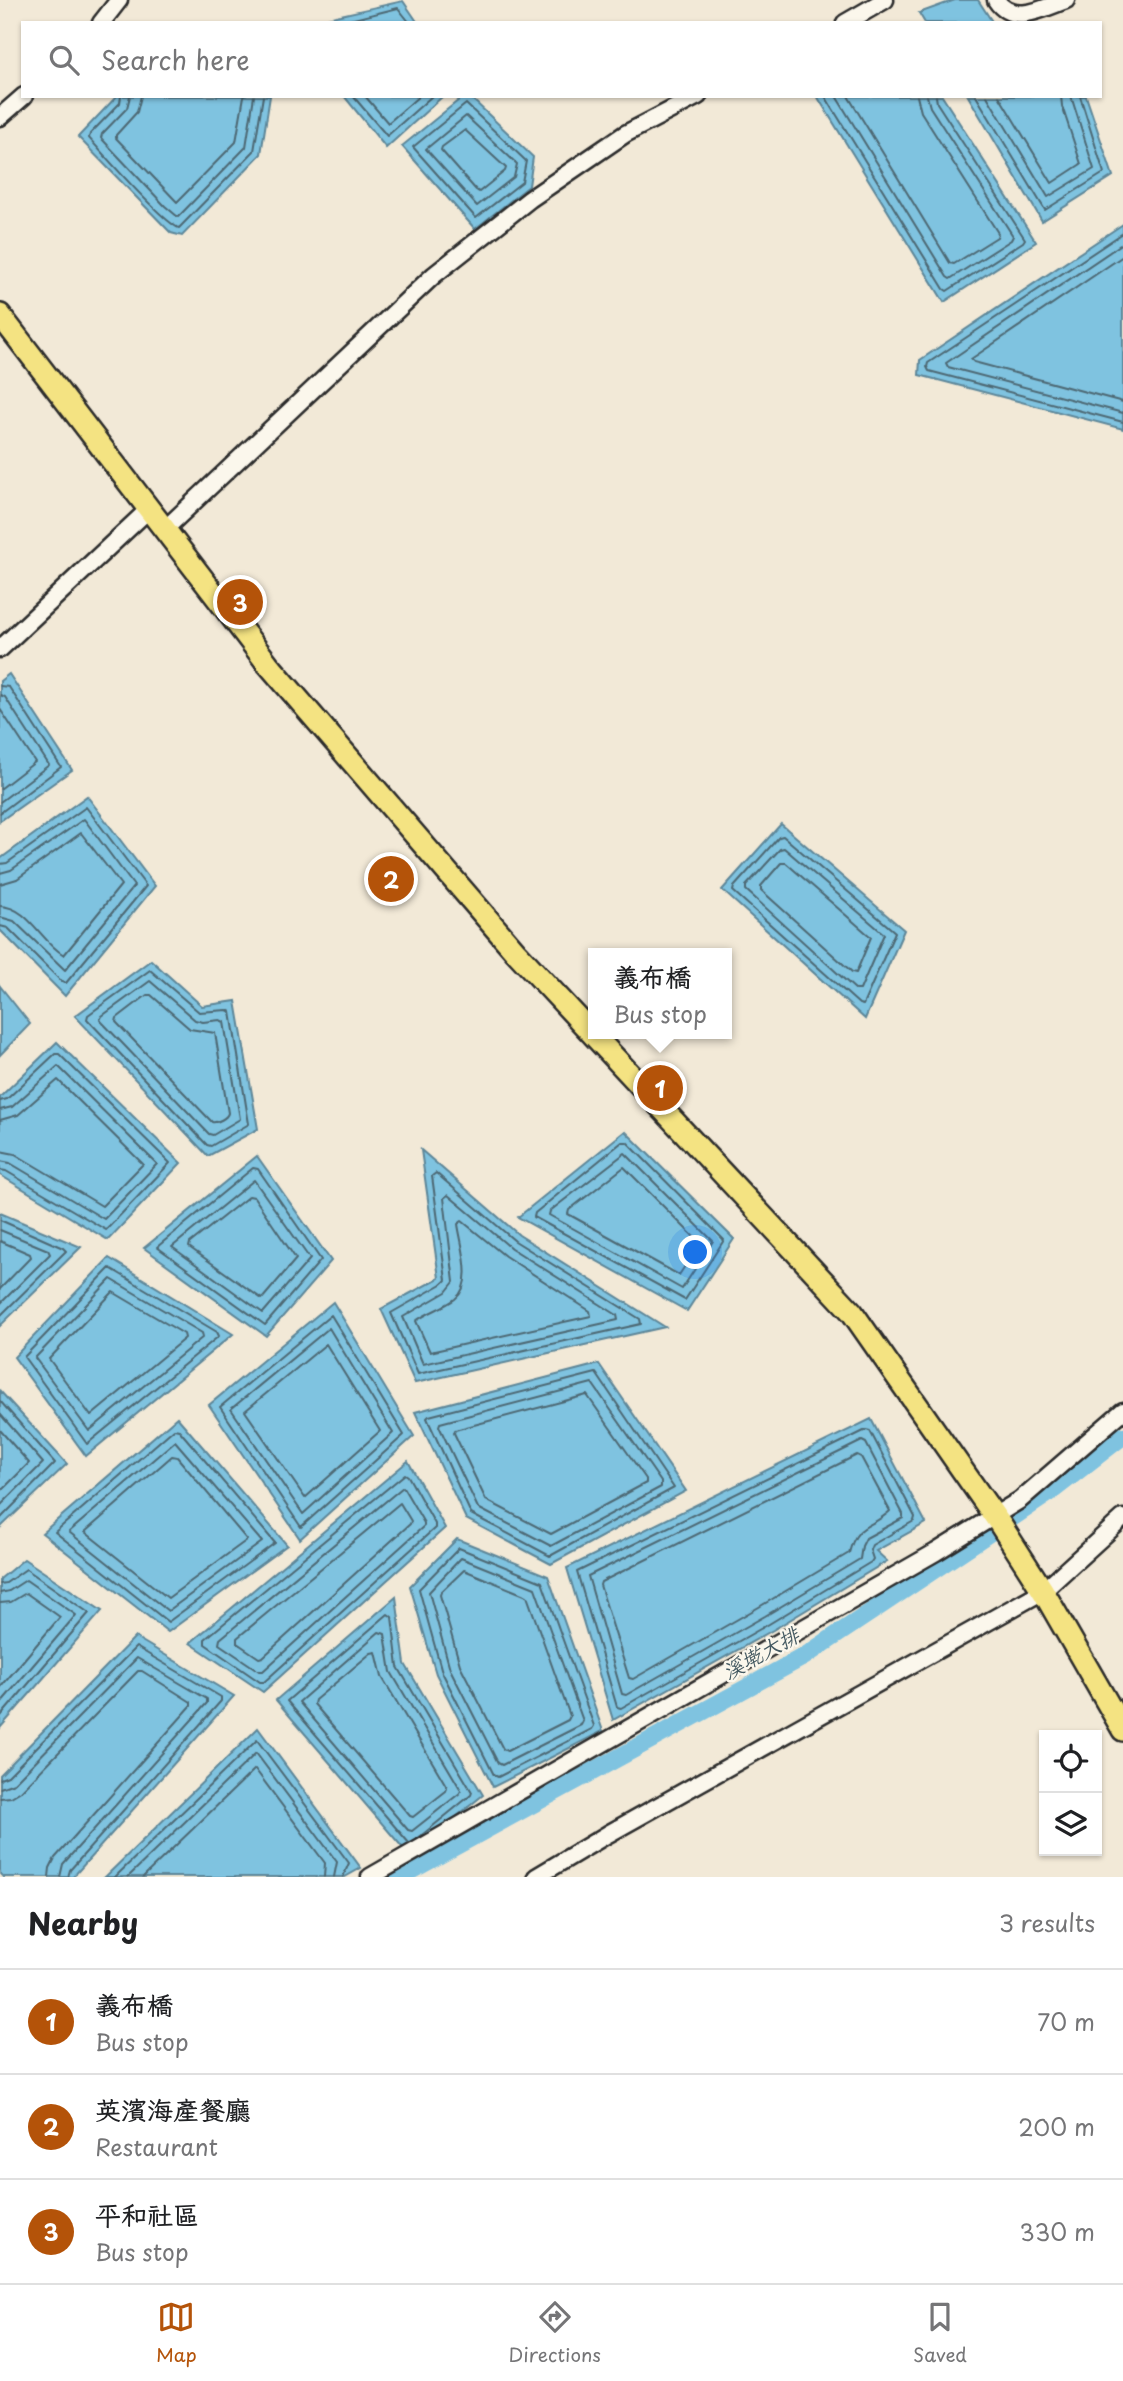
<!DOCTYPE html>
<html lang="en">
<head>
<meta charset="utf-8">
<style>
	:root { --surface:#fff; --page:#f6f6f6; --text:#202124; --muted:#757577; --line:#e0e0e0; --accent:#b45309 }
	body { margin:0; font-family:"Playpen Sans","LXGW WenKai TC",sans-serif; background:var(--page); color:var(--text) }
	.controls { position:absolute; right:21px; bottom:21px; display:grid; overflow:hidden; border-radius:0px; box-shadow:0 2px 5px #0004 }
	.controls button { width:63px; height:63px; display:grid; place-items:center; padding:0; border:0; border-bottom:2px solid var(--line); background:var(--surface); color:var(--text); font:35px sans-serif }
	.you { position:absolute; left:696px; top:1253px; width:24px; height:24px; margin:-18px; border:5px solid #fff; border-radius:50%; background:#1a73e8; box-shadow:0 0 0 10px #1a73e833 }
	.badge { display:grid; place-items:center; width:46px; height:46px; border-radius:50%; background:var(--accent); color:#fff; font-size:23px; font-weight:700 }
	.pin { position:absolute; translate:-50% -50%; border:4px solid #fff; box-shadow:0 2px 7px #0006 }
	.popup { position:absolute; left:588px; top:948px; width:144px; height:91px; box-sizing:border-box; display:grid; place-content:center; border-radius:0px; background:var(--surface); filter:drop-shadow(0 2px 5px #0005); font-size:23px; white-space:nowrap; color:var(--muted) }
	.popup b { font-size:26px; color:var(--text) }
	.popup::after { content:''; position:absolute; left:50%; top:100%; margin-left:-14px; border:14px solid transparent; border-top-color:var(--surface) }
	.list { margin:0; padding:0; list-style:none }
	h2 { display:flex; justify-content:space-between; align-items:center; height:91px; margin:0; padding:0 28px; font-size:30px }
	h2 small { font-size:23px; font-weight:400; color:var(--muted) }
	.list li { display:grid; grid-template-columns:46px 1fr auto; gap:21px; align-items:center; box-sizing:border-box; height:105px; padding:0 28px; border-top:2px solid var(--line) }
	.list b { display:block; font-size:26px; white-space:nowrap }
	.list p { margin:0; font-size:23px; white-space:nowrap; color:var(--muted) }
	.list em { font-size:23px; font-style:normal; color:var(--muted) }
	.icon { flex:none; width:38px; height:38px; fill:none; stroke:currentColor; stroke-width:2; stroke-linecap:round; stroke-linejoin:round }
	.map { position:relative; flex:none; width:1123px; height:1877px; overflow:hidden }
	.search { position:absolute; background:var(--surface); box-shadow:0 2px 5px #0004; left:21px; right:21px; top:21px; height:77px; display:flex; align-items:center; gap:18px; box-sizing:border-box; padding:0 24px; border-radius:0px; color:var(--muted); font-size:26px }
	.sheet { height:406px; background:var(--surface) }
	nav { display:flex; justify-content:space-around; align-items:center; box-sizing:border-box; height:98px; border-top:2px solid var(--line); background:var(--surface); font-size:19px; color:var(--muted) }
	nav a { display:grid; justify-items:center; gap:4px }
	nav .on { color:var(--accent) }
	.map>svg:first-child { display:block }
	.water { fill:#7fc3e0; stroke:#5d8698; stroke-width:2 }
	.lines { fill:none; stroke-linecap:round; stroke-linejoin:round }
	.shore { stroke:#4d6873; stroke-width:2 }
	.canal { stroke:#7fc3e0; stroke-width:18 }
	.minor-casing { stroke:#2b2b2b; stroke-width:21 }
	.major-casing { stroke:#2b2b2b; stroke-width:26 }
	.minor { stroke:#fbf7ec; stroke-width:16 }
	.major { stroke:#f4e382; stroke-width:21 }
	.labels { text-anchor:middle; stroke-width:5; stroke-linejoin:round; paint-order:stroke }
	.water-label { font-size:21px; font-style:italic; fill:#445961; stroke:#fbf7ec }
</style>
</head>
<body>
<div class="map">
<svg width="1123" height="1877" viewBox="0 0 1123 1877">
	<rect width="100%" height="100%" fill="#f2e9d7"/>
	<filter id="ink" filterUnits="userSpaceOnUse"><feTurbulence type="fractalNoise" baseFrequency=".0143" numOctaves="2"/><feDisplacementMap in="SourceGraphic" scale="14" xChannelSelector="R" yChannelSelector="G"/><feConvolveMatrix kernelMatrix="1 2 1 2 8 2 1 2 1" color-interpolation-filters="sRGB"/></filter>
	<g filter="url(#ink)">
		<g class="water">
			<path d="M955 0H978L993 23H925L919 13Z"/>
			<path d="M403 1 418 23H320L322 19Z"/>
			<path d="M117 96H270L261 154 182 236 171 233 78 137Z"/>
			<path d="M344 96H443L386 148Z"/>
			<path d="M464 96H469L533 157 529 186 475 229 402 146Z"/>
			<path d="M817 96H942L1036 242 944 302Z"/>
			<path d="M968 96H1086L1113 176 1042 221Z"/>
			<path d="M1123 224V429L919 375 920 360Z"/>
			<path d="M9 674 72 770 0 821V681Z"/>
			<path d="M87 796 155 886 65 996 0 930V859Z"/>
			<path d="M781 824 904 930 865 1019 722 890Z"/>
			<path d="M151 960 202 1006 236 1001 258 1129 208 1156 75 1016Z"/>
			<path d="M0 986 30 1024 0 1055Z"/>
			<path d="M57 1042 181 1163 108 1240 0 1175V1097Z"/>
			<path d="M625 1131 734 1239 687 1311 518 1217Z"/>
			<path d="M421 1150 519 1235 665 1327 415 1383 381 1309 439 1278Z"/>
			<path d="M257 1156 331 1261 266 1336 144 1248Z"/>
			<path d="M0 1213 81 1247 0 1326Z"/>
			<path d="M109 1258 233 1334 86 1456 14 1357Z"/>
			<path d="M333 1302 414 1436 300 1539 209 1405Z"/>
			<path d="M599 1364 686 1491 551 1564 466 1519 415 1412Z"/>
			<path d="M0 1391 67 1464 0 1528Z"/>
			<path d="M177 1417 287 1545 168 1632 42 1533Z"/>
			<path d="M871 1419 926 1523 876 1551 887 1561 773 1630 613 1720 567 1568Z"/>
			<path d="M408 1461 445 1528 263 1692 190 1643Z"/>
			<path d="M457 1539 548 1576 603 1731 493 1787 436 1674 410 1586Z"/>
			<path d="M24 1559 102 1611 0 1728V1579Z"/>
			<path d="M396 1597 405 1664 483 1795 409 1855 276 1700Z"/>
			<path d="M135 1637 234 1696 73 1877H3L0 1874V1775Z"/>
			<path d="M258 1728 361 1868 345 1877H105Z"/>
		</g>
		<g class="lines">
			<g class="shore">
				<path d="M338 23 398 8 410 23"/>
				<path d="M121 96 120 103 90 134 89 138C104 155 163 222 179 228L254 151 263 96"/>
				<path d="M130 96 127 108 102 134 101 138 165 206 178 217 246 147 254 96"/>
				<path d="M141 96 137 112 116 135V138L177 202 236 142 244 96"/>
				<path d="M353 96 387 136 432 96"/>
				<path d="M365 96 388 123 419 96"/>
				<path d="M825 96 944 289 947 291 1023 242 1025 239 937 103 936 96"/>
				<path d="M836 96 947 277 950 279 1011 240 1013 236 930 107 927 96"/>
				<path d="M848 96 950 263 954 264 997 237 998 233 921 112 917 96"/>
				<path d="M976 96 1045 210 1104 173 1080 96"/>
				<path d="M987 96 1048 197 1094 169 1071 96"/>
				<path d="M999 96 1052 183 1081 164 1062 106 1061 96"/>
				<path d="M466 104 526 161 522 182 476 218 413 147Z"/>
				<path d="M466 116 517 164 514 177 477 206 426 149Z"/>
				<path d="M465 130 506 168 505 171 479 192 476 190 441 150 442 147Z"/>
				<path d="M1123 233 928 363 927 367 929 371 1123 422"/>
				<path d="M1123 243 946 363 948 367 1123 413"/>
				<path d="M1123 256 971 359 974 362 1123 402"/>
				<path d="M0 686 9 687 61 767 0 813"/>
				<path d="M0 695 5 697 49 765 0 802"/>
				<path d="M0 709 35 762 0 789"/>
				<path d="M783 836 895 932 863 1005 859 1004 733 891 734 887 779 837Z"/>
				<path d="M784 848 884 934 860 990H856L746 890V886L780 849Z"/>
				<path d="M781 863H786L871 937 856 973 852 972 761 890V886Z"/>
				<path d="M0 864 7 863 86 807 146 886 66 983 62 982 8 928 0 926"/>
				<path d="M0 873 11 870 84 819 134 886 65 970 14 921 0 917"/>
				<path d="M0 884 17 879 81 833 121 885 64 955C41 942 29 907 0 906"/>
				<path d="M150 970 199 1012 227 1010 231 1012 249 1124 211 1146 207 1145 87 1019 88 1015Z"/>
				<path d="M150 981 195 1020 203 1022 220 1020 224 1022 240 1119 213 1135 209 1134 100 1020 102 1016Z"/>
				<path d="M147 995H151L190 1029 215 1033 228 1113C227 1118 217 1123 212 1122L116 1022 117 1018Z"/>
				<path d="M0 1101 7 1099 55 1054H59L170 1163 106 1230 6 1171 0 1170"/>
				<path d="M0 1110 12 1107 58 1066 157 1164 104 1219 10 1163 0 1161"/>
				<path d="M0 1120 18 1115 58 1080 143 1164 102 1206 15 1154 0 1151"/>
				<path d="M622 1142H627L724 1240 685 1300 534 1217 535 1213Z"/>
				<path d="M625 1153 713 1241 682 1289 549 1215 550 1211Z"/>
				<path d="M624 1167 699 1242V1245L679 1275 568 1214 569 1210Z"/>
				<path d="M253 1168 258 1169 321 1260 265 1325 157 1247Z"/>
				<path d="M436 1173 515 1241 640 1319 641 1324 418 1374 391 1313 442 1284 446 1280 432 1176Z"/>
				<path d="M254 1180 310 1259 263 1313 172 1247Z"/>
				<path d="M448 1195 511 1248 617 1315 618 1320 423 1364 403 1317 446 1292 454 1282 444 1198Z"/>
				<path d="M249 1196 254 1197 296 1259 262 1299 189 1247 190 1243Z"/>
				<path d="M0 1220 63 1248 66 1251 0 1316"/>
				<path d="M462 1221 505 1256 590 1311 591 1316 430 1352 416 1321C428 1312 443 1308 455 1299 475 1283 461 1246 458 1224Z"/>
				<path d="M0 1230 48 1250 50 1254 0 1304"/>
				<path d="M0 1241 30 1254 31 1257 0 1289"/>
				<path d="M110 1268 217 1332 219 1336 87 1444 24 1357Z"/>
				<path d="M111 1279 202 1333 203 1337 89 1431 35 1358Z"/>
				<path d="M113 1292 184 1334 185 1338 91 1416 49 1359Z"/>
				<path d="M331 1315 404 1435 301 1527 220 1407Z"/>
				<path d="M329 1328 393 1433 303 1514 231 1409Z"/>
				<path d="M326 1344 380 1431 305 1498 245 1411Z"/>
				<path d="M596 1373 674 1488 550 1556 471 1514 427 1418 429 1416Z"/>
				<path d="M592 1383 661 1482V1487L551 1546 478 1508 439 1426 440 1423Z"/>
				<path d="M587 1395 646 1479V1483L551 1534 486 1500 454 1433 455 1430Z"/>
				<path d="M0 1401 55 1463 0 1519"/>
				<path d="M0 1414 43 1463 0 1506"/>
				<path d="M174 1429 179 1430 275 1543 168 1622 55 1532Z"/>
				<path d="M0 1430 29 1463 0 1492"/>
				<path d="M866 1430 870 1431 915 1517 914 1521 872 1545 870 1550 873 1559 871 1562 769 1624 621 1708 617 1707 577 1572Z"/>
				<path d="M175 1441 262 1542 168 1611 69 1532Z"/>
				<path d="M862 1441 866 1443 903 1514V1518L866 1538 862 1546 860 1559 765 1616 626 1695 622 1694 588 1576Z"/>
				<path d="M857 1455 861 1457 890 1511C871 1529 857 1522 849 1553L759 1607 633 1679 629 1678 600 1585 601 1582Z"/>
				<path d="M172 1456 177 1457 247 1540 168 1598 85 1532Z"/>
				<path d="M405 1474 408 1476 435 1524V1528L264 1682H260L205 1644V1639Z"/>
				<path d="M403 1487 424 1523V1526L263 1671H259L219 1644 220 1639Z"/>
				<path d="M400 1503 411 1521 410 1524 263 1657 259 1658 237 1643V1638Z"/>
				<path d="M459 1548 542 1582 594 1726 592 1729 498 1777 494 1775 442 1672 419 1589Z"/>
				<path d="M461 1558 535 1588 583 1721 581 1725 502 1765 498 1763 450 1669 429 1592Z"/>
				<path d="M464 1570 527 1596 570 1716 568 1720 507 1751 503 1749 460 1665 440 1595 441 1592Z"/>
				<path d="M0 1584 6 1583 26 1569 89 1613 0 1717"/>
				<path d="M0 1593 9 1591 26 1580 76 1615 0 1704"/>
				<path d="M0 1603 11 1602 26 1593 60 1617 0 1688"/>
				<path d="M379 1632 385 1634 391 1672 461 1790 460 1793 412 1831 408 1830 299 1702Z"/>
				<path d="M376 1652 382 1677 447 1787 446 1791 413 1817 410 1816 314 1704 315 1700 371 1653Z"/>
				<path d="M0 1779 8 1776 136 1647 221 1697V1701L70 1870 68 1877"/>
				<path d="M0 1788 14 1783 137 1658 207 1699V1703L63 1864 60 1877"/>
				<path d="M0 1798 11 1797 21 1791 138 1671H142L191 1702V1706L55 1858 50 1868 49 1877"/>
				<path d="M409 1843 287 1701 388 1614 392 1617 398 1667 472 1792 471 1795 417 1839"/>
				<path d="M115 1877 257 1740 349 1863 343 1877"/>
				<path d="M128 1877 256 1753 337 1862 334 1877"/>
				<path d="M143 1877 255 1769 325 1863 324 1877"/>
			</g>
			<path class="canal" d="M399 1877 805 1656 1052 1491 1123 1436"/>
			<g class="minor-casing">
				<g id="minor">
					<path d="M996 0C1013 26 1044 8 1066 0"/>
					<path d="M101 23 119 0"/>
					<path d="M845 23 885 0"/>
					<path d="M0 117 24 96"/>
					<path d="M164 530 434 275 530 199 625 134 698 96"/>
					<path d="M0 649 148 510"/>
					<path d="M370 1877 936 1552 1020 1500 1123 1411"/>
					<path d="M536 1877 608 1834 1043 1591 1123 1518"/>
				</g>
			</g>
			<g class="major-casing">
				<path id="major" d="M0 315 268 664 516 952 852 1312 1000 1524 1043 1591 1123 1730"/>
			</g>
			<use href="#minor" class="minor"/>
			<use href="#major" class="major"/>
		</g>
	</g>
	<g class="labels">
		<g class="water-label">
			<text transform="translate(761 1654) rotate(-29)" y="7">溪墘大排</text>
		</g>
	</g>
</svg>
<div class="controls">
<button><svg class="icon" aria-label="locate" viewBox="0 0 24 24"><circle cx="12" cy="12" r="6"/><path d="M12 2v4M12 18v4M2 12h4M18 12h4"/></svg></button>
<button><svg class="icon" aria-label="layers" viewBox="0 0 24 24"><path d="M12 4l9 5-9 5-9-5zM3 14l9 5 9-5"/></svg></button>
</div>
<div class="you"></div>
<div class="pin badge" style="left:660px;top:1088px">1</div>
<div class="popup"><b>義布橋</b>Bus stop</div>
<div class="pin badge" style="left:391px;top:879px">2</div>
<div class="pin badge" style="left:240px;top:602px">3</div>
<div class="search"><svg class="icon" aria-label="search" viewBox="0 0 24 24"><circle cx="10" cy="10" r="6"/><path d="M15 15l6 6"/></svg>Search here</div>
</div>
<section class="sheet">
<h2>Nearby<small>3 results</small></h2>
<ul class="list">
<li><span class="badge">1</span><div><b>義布橋</b><p>Bus stop</p></div><em>70 m</em></li>
<li><span class="badge">2</span><div><b>英濱海產餐廳</b><p>Restaurant</p></div><em>200 m</em></li>
<li><span class="badge">3</span><div><b>平和社區</b><p>Bus stop</p></div><em>330 m</em></li>
</ul>
</section>
<nav>
<a class="on"><svg class="icon" aria-label="map" viewBox="0 0 24 24"><path d="M3 6l6-2 6 2 6-2v14l-6 2-6-2-6 2zM9 4v14M15 6v14"/></svg>Map</a>
<a><svg class="icon" aria-label="directions" viewBox="0 0 24 24"><path d="M12 3l9 9-9 9-9-9zM9 14v-3h6M13 9l2 2-2 2"/></svg>Directions</a>
<a><svg class="icon" aria-label="saved" viewBox="0 0 24 24"><path d="M7 4h10v16l-5-4-5 4z"/></svg>Saved</a>
</nav>
</body>
</html>
